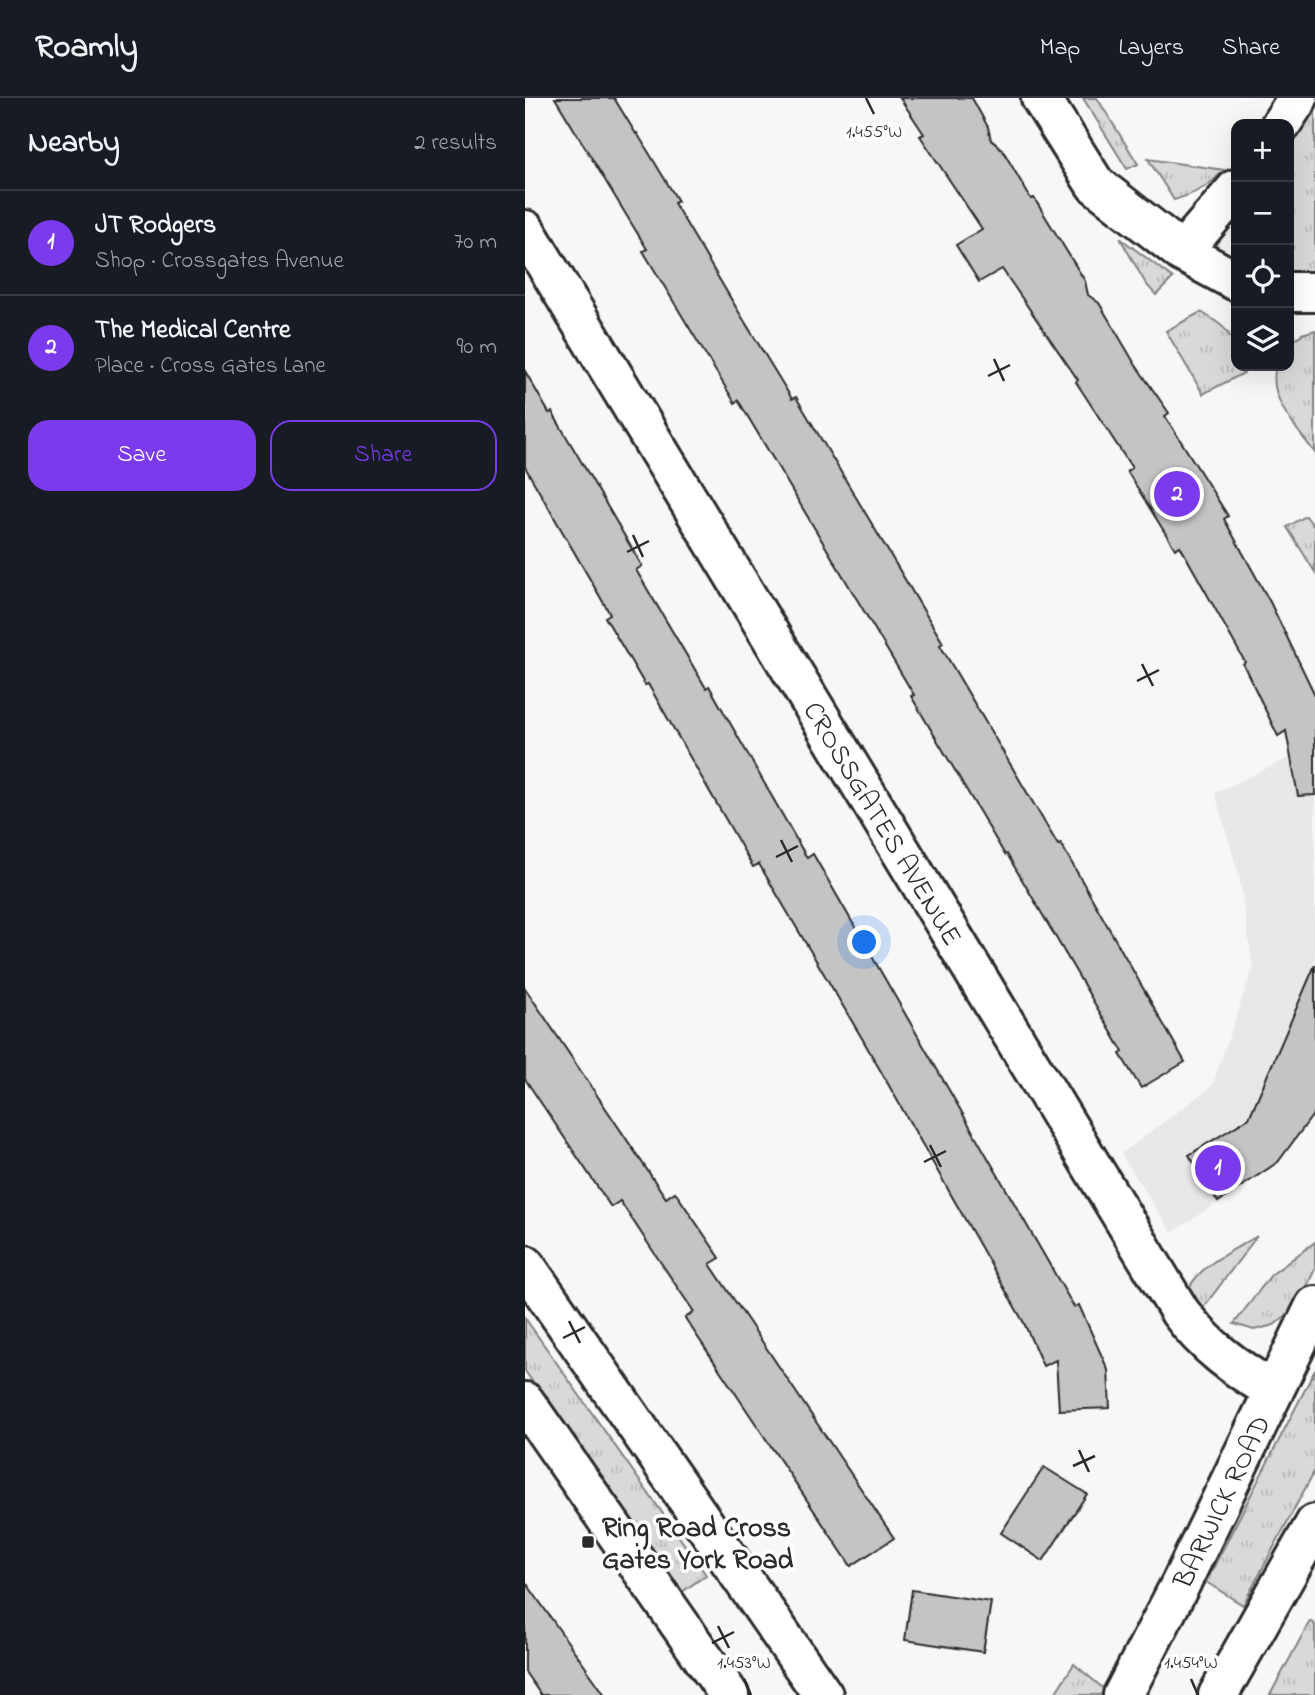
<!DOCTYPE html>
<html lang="en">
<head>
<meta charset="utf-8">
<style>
	:root { --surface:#171b24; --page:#20242c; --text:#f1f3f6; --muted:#9ea1a6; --line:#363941; --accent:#7c3aed }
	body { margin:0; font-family:"Indie Flower",sans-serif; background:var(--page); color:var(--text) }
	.controls { position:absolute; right:21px; top:21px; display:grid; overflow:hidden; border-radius:14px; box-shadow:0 7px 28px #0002 }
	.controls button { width:63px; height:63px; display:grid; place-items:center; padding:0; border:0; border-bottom:2px solid var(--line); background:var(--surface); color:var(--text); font:35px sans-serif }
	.you { position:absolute; left:340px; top:845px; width:24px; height:24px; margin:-18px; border:5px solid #fff; border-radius:50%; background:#1a73e8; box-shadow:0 0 0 10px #1a73e833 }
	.badge { display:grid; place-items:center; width:46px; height:46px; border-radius:50%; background:var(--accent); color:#fff; font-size:23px; font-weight:700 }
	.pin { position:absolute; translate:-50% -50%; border:4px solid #fff; box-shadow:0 2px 7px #0006 }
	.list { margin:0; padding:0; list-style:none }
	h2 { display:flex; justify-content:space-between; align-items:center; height:91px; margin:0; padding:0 28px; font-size:30px }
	h2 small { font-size:23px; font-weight:400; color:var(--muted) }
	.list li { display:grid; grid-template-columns:46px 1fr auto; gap:21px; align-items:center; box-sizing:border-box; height:105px; padding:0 28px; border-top:2px solid var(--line) }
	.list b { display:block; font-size:26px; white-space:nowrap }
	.list p { margin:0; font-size:23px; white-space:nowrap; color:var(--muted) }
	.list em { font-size:23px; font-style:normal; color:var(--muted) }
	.actions { display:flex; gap:14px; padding:21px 28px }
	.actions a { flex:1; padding:16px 0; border:2px solid var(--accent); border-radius:21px; text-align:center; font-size:24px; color:var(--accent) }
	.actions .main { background:var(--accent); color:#fff }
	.icon { flex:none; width:38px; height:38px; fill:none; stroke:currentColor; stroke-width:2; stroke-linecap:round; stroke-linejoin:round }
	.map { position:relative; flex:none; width:790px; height:1597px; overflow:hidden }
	header { display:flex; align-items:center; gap:42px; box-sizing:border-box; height:98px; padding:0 35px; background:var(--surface); border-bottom:2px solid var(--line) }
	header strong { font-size:33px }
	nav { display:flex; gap:38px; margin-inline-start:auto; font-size:24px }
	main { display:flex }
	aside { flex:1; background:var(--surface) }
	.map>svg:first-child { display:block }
	.built { fill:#e8e8e8 }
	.grass { fill:url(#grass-tufts); stroke:#828282; stroke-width:2 }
	.building { fill:#c4c4c4; stroke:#2b2b2b; stroke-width:2 }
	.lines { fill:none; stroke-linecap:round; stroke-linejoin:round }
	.minor-casing { stroke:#2b2b2b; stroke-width:44 }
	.major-casing { stroke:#2b2b2b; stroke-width:44 }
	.highway-casing { stroke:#2b2b2b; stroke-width:44 }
	.minor { stroke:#fff; stroke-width:38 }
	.major { stroke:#fff; stroke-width:38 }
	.highway { stroke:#fff; stroke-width:38 }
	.ticks { fill:none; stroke:#2b2b2b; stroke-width:2.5 }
	.poi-dot { fill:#2b2b2b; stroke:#fff; stroke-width:2.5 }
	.labels { text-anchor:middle; stroke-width:7; stroke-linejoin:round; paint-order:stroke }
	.street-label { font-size:28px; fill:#2b2b2b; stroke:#fff }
	.poi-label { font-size:28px; font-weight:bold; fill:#2b2b2b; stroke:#fff; text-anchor:start }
	.ticks-label { font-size:18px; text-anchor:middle; fill:#2b2b2b; stroke:#fff; stroke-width:7; stroke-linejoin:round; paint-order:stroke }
</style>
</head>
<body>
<header>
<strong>Roamly</strong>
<nav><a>Map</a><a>Layers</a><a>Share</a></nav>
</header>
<main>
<aside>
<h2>Nearby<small>2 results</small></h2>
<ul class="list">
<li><span class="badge">1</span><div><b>JT Rodgers</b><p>Shop · Crossgates Avenue</p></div><em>70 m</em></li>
<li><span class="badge">2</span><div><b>The Medical Centre</b><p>Place · Cross Gates Lane</p></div><em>90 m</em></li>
</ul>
<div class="actions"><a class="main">Save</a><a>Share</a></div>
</aside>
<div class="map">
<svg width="790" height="1597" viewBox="0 0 790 1597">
	<defs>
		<pattern id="grass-tufts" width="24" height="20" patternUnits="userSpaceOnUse" patternTransform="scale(1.75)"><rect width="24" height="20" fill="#d9d9d9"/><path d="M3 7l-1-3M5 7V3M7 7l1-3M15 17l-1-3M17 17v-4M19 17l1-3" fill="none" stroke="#bababa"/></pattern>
	</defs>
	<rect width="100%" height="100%" fill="#f7f7f7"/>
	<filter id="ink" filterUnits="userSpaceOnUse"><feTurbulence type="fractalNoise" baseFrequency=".0143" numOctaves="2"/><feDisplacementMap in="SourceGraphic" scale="14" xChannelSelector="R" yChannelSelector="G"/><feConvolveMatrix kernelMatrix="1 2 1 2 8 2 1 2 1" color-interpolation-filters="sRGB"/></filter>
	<g filter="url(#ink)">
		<path class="built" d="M790 647V1014L753 1064 647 1135 596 1056 687 988 728 870 714 778 690 695Z"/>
		<g class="grass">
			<path d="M558 0H572L613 66 602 71Z"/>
			<path d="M790 0V182L764 183V42Z"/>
			<path d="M623 61 699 72C685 88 669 96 649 102Z"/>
			<path d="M595 140 648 180 631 197 621 186Z"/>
			<path d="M676 214C702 229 711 237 711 268H718L719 275 678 296 641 233Z"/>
			<path d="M790 232V355C772 330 742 301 751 268H764V246L777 236Z"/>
			<path d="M781 418 790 430V474L762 429Z"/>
			<path d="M732 1138 678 1210 668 1200 664 1190C677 1165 709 1152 732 1138Z"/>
			<path d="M790 1144V1171L773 1208 749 1227 729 1232 709 1226 746 1177Z"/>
			<path d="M0 1220 181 1477 154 1496 0 1273Z"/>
			<path d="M790 1272V1372L718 1507 681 1484Z"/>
			<path d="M785 1523 790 1527V1597H745Z"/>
			<path d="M549 1566 579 1591 576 1597H529Z"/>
		</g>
		<g class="building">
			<path d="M30 0H89L111 36 112 35 153 103 149 105 212 211 267 301 271 299 418 545 415 547 533 747 536 746 660 964 616 990 595 956 598 954 482 756 480 757 386 598 389 597 213 302 210 305 159 221 118 153 122 151Z"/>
			<path d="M375 0H447L463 29 466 42 477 51 506 101 509 100 560 183 563 197 574 205 610 266 644 315 640 318 703 418 699 421 745 504 790 597V697L773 698 761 633 753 638 718 566 720 564 687 505 655 448 650 451 602 373 607 370 551 284 553 282 477 171 454 184 431 147 457 131 395 38 399 36Z"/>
			<path d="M0 273 24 315 27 314 77 399 117 468 111 472 181 590 184 588 282 760 288 756 549 1209 554 1207 583 1272 585 1310 534 1312 531 1262 518 1268 499 1225 338 942 234 766 228 769 123 586 120 587 80 519 85 516 0 369Z"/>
			<path d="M790 867V1014L753 1064 693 1104 664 1057 724 1020Z"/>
			<path d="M0 890 141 1100 150 1094 195 1160 185 1166 369 1440 326 1468 160 1220 169 1214 130 1156 95 1103 86 1109 0 981Z"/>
			<path d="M519 1369 562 1396 518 1463 476 1435Z"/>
			<path d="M0 1483 80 1597H16L0 1574Z"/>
			<path d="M387 1492 466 1504 458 1554 380 1542Z"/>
		</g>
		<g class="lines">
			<g class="minor-casing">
				<g id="minor">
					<path d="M516 0 570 86 657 154 711 183"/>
					<path d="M756 26 773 0"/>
					<path id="s1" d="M0 132 655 1214C680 1248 711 1271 748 1292"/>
					<path d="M657 154 711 91"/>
					<path d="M764 194H790"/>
				</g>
			</g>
			<g class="major-casing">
				<g id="major">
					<path d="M0 1167 298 1597"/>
					<path d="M0 1304 204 1597"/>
				</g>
			</g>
			<g class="highway-casing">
				<g id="highway">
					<path id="s2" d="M598 1597 656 1485 790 1208"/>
					<path d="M693 1597 790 1426"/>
				</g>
			</g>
			<use href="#minor" class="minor"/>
			<use href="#major" class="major"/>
			<use href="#highway" class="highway"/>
		</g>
	</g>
	<path class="ticks" d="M341 0 349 16M469 261 479 283M463 278 485 267M108 437 118 459M102 454 124 443M617 566 628 588M612 583 634 572M256 742 267 764M251 759 273 748M405 1047 416 1069M399 1064 421 1053M44 1223 55 1245M38 1240 60 1229M554 1352 564 1374M548 1368 570 1358M193 1528 204 1550M187 1545 209 1534M219 1581 226 1597M666 1581 673 1597"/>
	<rect class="poi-dot" x="56" y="1437" width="14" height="14" rx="3.5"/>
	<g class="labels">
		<g class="street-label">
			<text dy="10" stroke="none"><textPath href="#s1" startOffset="693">CROSSGATES AVENUE</textPath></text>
			<text dy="10" stroke="none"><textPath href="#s2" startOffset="217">BARWICK ROAD</textPath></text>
		</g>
		<g class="poi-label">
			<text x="77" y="1438">Ring Road Cross<tspan x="77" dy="32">Gates York Road</tspan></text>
		</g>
	</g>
	<g class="ticks-label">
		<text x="349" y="39">1.455°W</text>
		<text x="219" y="1570">1.453°W</text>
		<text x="666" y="1570">1.454°W</text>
	</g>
</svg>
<div class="controls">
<button>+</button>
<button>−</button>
<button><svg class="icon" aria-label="locate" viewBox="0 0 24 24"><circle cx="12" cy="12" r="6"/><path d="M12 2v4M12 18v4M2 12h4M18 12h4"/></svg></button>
<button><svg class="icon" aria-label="layers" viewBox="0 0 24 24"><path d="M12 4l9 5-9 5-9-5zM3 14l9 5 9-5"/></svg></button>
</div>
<div class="you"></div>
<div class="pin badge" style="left:693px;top:1070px">1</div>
<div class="pin badge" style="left:652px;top:396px">2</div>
</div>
</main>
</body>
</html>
